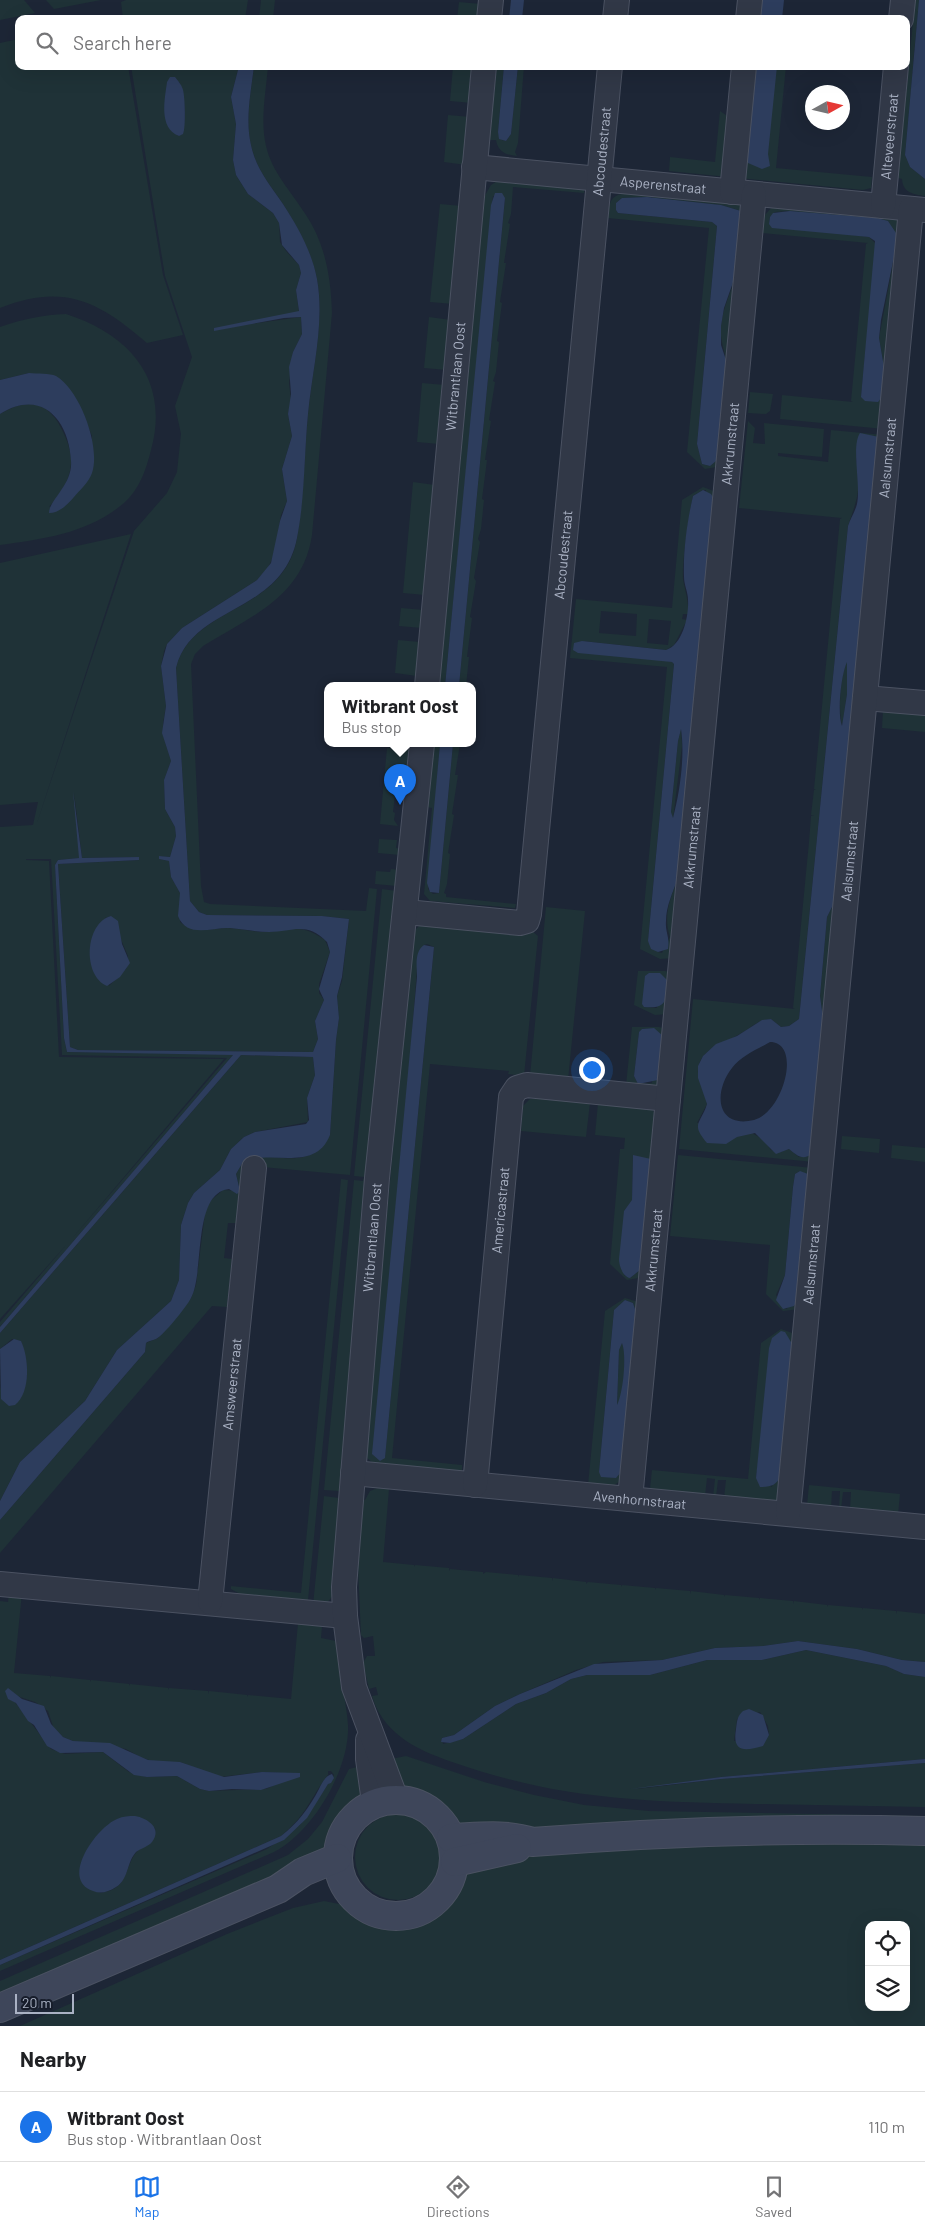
<!DOCTYPE html>
<html lang="en">
<head>
<meta charset="utf-8">
<style>
	:root { --surface:#fff; --page:#f2f2f2; --text:#202124; --muted:#757577; --line:#e0e0e0; --accent:#1a73e8 }
	body { margin:0; font-family:Barlow,sans-serif; background:var(--page); color:var(--text) }
	.controls { position:absolute; right:15px; bottom:15px; display:grid; overflow:hidden; border-radius:10px; box-shadow:0 5px 20px #0002 }
	.controls button { width:45px; height:45px; display:grid; place-items:center; padding:0; border:0; border-bottom:1px solid var(--line); background:var(--surface); color:var(--text); font:25px sans-serif }
	.compass { position:absolute; left:805px; top:85px; width:45px; height:45px; border-radius:50%; background:var(--surface); box-shadow:0 5px 20px #0002; rotate:82deg }
	.scale { position:absolute; left:15px; bottom:12px; width:59px; box-sizing:border-box; padding-left:5px; border:2px solid #aab2c4; border-top:0; font-size:14px; line-height:18px; white-space:nowrap; color:#aab2c4; -webkit-text-stroke:4px #171d2b; paint-order:stroke }
	.you { position:absolute; left:591px; top:1069px; width:18px; height:18px; margin:-12px; border:4px solid #fff; border-radius:50%; background:#1a73e8; box-shadow:0 0 0 8px #1a73e833 }
	.badge { display:grid; place-items:center; width:32px; height:32px; border-radius:50%; background:var(--accent); color:#fff; font-size:16px; font-weight:700 }
	.pin { position:absolute; translate:-50% -41px; filter:drop-shadow(0 1px 2px #0008) }
	.pin::after { content:''; position:absolute; top:26px; width:18px; height:15px; background:inherit; clip-path:polygon(0 0,100% 0,50% 100%) }
	.popup { position:absolute; left:324px; top:682px; width:152px; height:65px; box-sizing:border-box; display:grid; place-content:center; border-radius:10px; background:var(--surface); filter:drop-shadow(0 1px 4px #0005); font-size:16px; white-space:nowrap; color:var(--muted) }
	.popup b { font-size:19px; color:var(--text) }
	.popup::after { content:''; position:absolute; left:50%; top:100%; margin-left:-10px; border:10px solid transparent; border-top-color:var(--surface) }
	.list { margin:0; padding:0; list-style:none }
	h2 { display:flex; justify-content:space-between; align-items:center; height:65px; margin:0; padding:0 20px; font-size:21px }
	h2 small { font-size:16px; font-weight:400; color:var(--muted) }
	.list li { display:grid; grid-template-columns:32px 1fr auto; gap:15px; align-items:center; box-sizing:border-box; height:70px; padding:0 20px; border-top:1px solid var(--line) }
	.list b { display:block; font-size:19px; white-space:nowrap }
	.list p { margin:0; font-size:16px; white-space:nowrap; color:var(--muted) }
	.list em { font-size:16px; font-style:normal; color:var(--muted) }
	.icon { flex:none; width:28px; height:28px; fill:none; stroke:currentColor; stroke-width:2; stroke-linecap:round; stroke-linejoin:round }
	.map { position:relative; flex:none; width:925px; height:2026px; overflow:hidden }
	.search { position:absolute; background:var(--surface); box-shadow:0 5px 20px #0002; left:15px; right:15px; top:15px; height:55px; display:flex; align-items:center; gap:12px; box-sizing:border-box; padding:0 18px; border-radius:10px; color:var(--muted); font-size:19px }
	.sheet { height:135px; background:var(--surface) }
	nav { display:flex; justify-content:space-around; align-items:center; box-sizing:border-box; height:70px; border-top:1px solid var(--line); background:var(--surface); font-size:14px; color:var(--muted) }
	nav a { display:grid; justify-items:center; gap:2px }
	nav .on { color:var(--accent) }
	.map>svg:first-child { display:block }
	.green { fill:#1f3237; fill-rule:evenodd }
	.water { fill:#2d3d5d; fill-rule:evenodd }
	.lines { fill:none; stroke-linecap:round; stroke-linejoin:round }
	.street-casing { stroke:#4b5262; stroke-width:26 }
	.secondary-casing { stroke:#4b5262; stroke-width:30 }
	.street { stroke:#313847; stroke-width:24 }
	.secondary { stroke:#3e465a; stroke-width:28 }
	.labels { text-anchor:middle; stroke-width:4; stroke-linejoin:round; paint-order:stroke }
	.street-label { font-size:14px; fill:#aab2c4; stroke:#171d2b }
</style>
</head>
<body>
<div class="map">
<svg width="925" height="2026" viewBox="0 0 925 2026">
	<rect width="100%" height="100%" fill="#1d2636"/>
	<g class="green">
		<path d="M0 0H24L35 13 0 20Z"/>
		<path d="M46 0H101L54 9Z"/>
		<path d="M126 0H248L245 19H123L121 2Z"/>
		<path d="M261 0H275L273 19H259Z"/>
		<path d="M915 0H919L905 155 910 167 925 179V196C913 194 903 193 902 179L898 178Z"/>
		<path d="M459 2 481 4 480 19H457Z"/>
		<path d="M19 39V66H128L163 275 183 335 147 343C98 301 64 283 0 308V43Z"/>
		<path d="M131 66H239L231 97 236 124 233 160 236 175 248 194 273 213 279 223 280 242 286 251 299 265 301 273 296 290 299 312 214 329 301 317 302 334 293 352 289 383 291 400 288 414 292 436 282 469 287 501 281 515 274 556 267 569 257 580 182 628 167 644 164 651 161 666 166 706 163 723 165 742 171 761 164 780 165 809 175 827 176 836 170 857 159 856V859L169 861 171 877 180 893V922C197 935 209 928 228 928 239 928 251 932 263 932 292 931 298 922 325 940L330 952 319 984V993L324 1000 315 1021 318 1039 313 1052 78 1050 70 1047 58 864 139 860 138 857 82 858 74 792 80 858 58 860 55 865 64 1038 67 1052 234 1054 0 1327V1322L67 1244 0 1319V827L33 825 38 802 0 805V563L131 534 36 826 134 531 167 493 177 472 181 434 175 406 192 357 165 276ZM179 82C185 92 188 129 179 136L177 135ZM26 857V859H51L62 1055 227 1058 69 1242 224 1059 59 1057 49 861 26 860ZM111 916 128 956 126 969 109 986 105 918Z"/>
		<path d="M254 66H268C266 92 260 120 266 146 272 172 290 190 304 212 325 242 331 277 332 313L312 535C303 597 250 617 203 646L195 654 191 664 201 886 204 902 210 904 366 911 369 888 377 889 350 1175 250 1166 240 1223H228L224 1258 232 1259 227 1307 212 1306 0 1553V1520L145 1352 146 1343 158 1338 191 1298 196 1285 205 1213 209 1202 223 1190 240 1191 236 1174 243 1162C281 1146 300 1177 330 1135L336 1040 339 1018 337 996 342 981 349 919 322 916 207 915 199 912 190 901 176 668C192 604 284 614 297 538 304 498 304 455 308 414 312 372 325 321 317 279 312 253 297 226 283 204 270 185 256 169 251 145 245 119 251 92 254 66Z"/>
		<path d="M453 66H476L472 103 450 101Z"/>
		<path d="M497 66H504L498 132 502 140 506 141 511 134 518 66H524L518 143 515 152 517 156C506 155 498 152 496 140H489Z"/>
		<path d="M750 66H786L776 168 872 177 871 188 863 190 739 178Z"/>
		<path d="M720 111 730 118 728 177 669 171 670 157 715 162Z"/>
		<path d="M448 115 471 117 466 165 444 162Z"/>
		<path d="M499 180 584 188V193L513 187 511 214 508 223 510 224 504 263H506L500 302 502 303 497 341 499 342 496 372 493 381 495 382 489 420 491 421 485 460H487L482 499 484 500 481 529 478 539 480 542 474 578 476 581 470 617 472 618 467 657H469L466 686H459L505 198 493 196 445 686H437L484 197 491 185Z"/>
		<path d="M624 190 732 200C741 203 746 210 746 220L722 466 705 469 687 452 709 228 608 218C609 207 609 195 623 194ZM647 197 721 205 741 211 743 214C741 231 741 249 738 267 734 287 723 305 721 325 719 342 727 355 728 370 728 388 722 455 710 466L702 464 697 444 717 226 712 222 618 213 616 210V203L622 198Z"/>
		<path d="M440 204 462 206 453 304 430 302Z"/>
		<path d="M773 206 895 217 901 223 884 429 780 419 782 395 853 402 851 401 866 244 868 243 762 233 764 216ZM790 211 888 221 897 242 879 338 884 367 861 397 876 244 869 237 769 224 770 217 775 212Z"/>
		<path d="M66 314C131 335 170 381 151 450 146 470 139 490 124 503 89 533 44 539 0 545V414C30 396 50 402 64 434 68 443 72 454 71 464 70 481 59 495 49 507L66 505 91 474 92 436 78 403 29 373 0 380V327C22 319 43 315 66 314Z"/>
		<path d="M429 317 451 320 447 370 424 368Z"/>
		<path d="M422 383 445 385 439 444 417 442Z"/>
		<path d="M750 392 773 394 770 411 766 414 748 413Z"/>
		<path d="M748 421 755 428 753 443 765 444 764 423 824 429 822 457 778 453V456L828 462 831 430 884 435 814 1162 679 1149 693 999 795 1009 793 1008 809 842 811 816H814L811 815 814 790H816L814 789 840 519 842 518 739 508ZM879 437 835 901 827 917 820 996 824 1025 807 1157H799L789 1149 780 1152 771 1150 764 1140 728 1119 697 1123 707 1104C706 1092 697 1083 698 1070 700 1049 721 1045 736 1036 749 1030 756 1020 771 1019L781 1027 789 1026 799 1019 848 526C857 499 862 489 856 459Z"/>
		<path d="M413 482 435 485 425 595 403 593Z"/>
		<path d="M703 487 719 493 675 958 660 959 640 949 667 667 570 658 576 599 672 608 682 500ZM703 490H706L678 878C670 899 663 915 670 937L662 953 658 952 648 941 674 664 672 662 582 641 666 650 674 645 687 620 682 619 683 614H688C689 601 685 591 683 579 682 560 689 515 693 496ZM601 611 637 614 636 636 599 633ZM649 619 671 621 668 645 647 643Z"/>
		<path d="M401 608 424 610 422 628 399 626Z"/>
		<path d="M398 640 420 642 417 676 395 673Z"/>
		<path d="M847 660V694L842 727C838 707 840 679 847 660Z"/>
		<path d="M883 710 925 713V732L882 728Z"/>
		<path d="M681 727 682 746 673 819 671 812 678 741Z"/>
		<path d="M432 744H440L428 889 433 894 439 893 453 744H460L455 775H458L452 814 454 815 448 853 450 854 447 884 444 893 446 894V897L516 904 515 908 430 901 424 894 432 808 426 807Z"/>
		<path d="M387 748 410 750 408 779 397 778 393 812 395 813 394 820 398 826 380 824Z"/>
		<path d="M379 839 397 840 396 848 401 849 400 855 378 853Z"/>
		<path d="M391 869 399 870 397 886 375 884 376 871 390 872Z"/>
		<path d="M382 889 397 891 339 1491 324 1490 354 1180 363 1181 364 1177 354 1176Z"/>
		<path d="M546 907 585 911 568 1080 530 1076Z"/>
		<path d="M421 924 532 931 538 936 524 1076 508 1074 509 1071 430 1064 392 1458 462 1465V1473L374 1464 366 1457 365 1449 413 935 416 929ZM427 944 434 947 385 1457 380 1461 418 955 424 945Z"/>
		<path d="M638 971H665L673 973 669 1014 655 1015 634 1005ZM656 973H659L657 1008 644 1007Z"/>
		<path d="M632 1027H659L668 1029 658 1087 626 1085ZM654 1028 652 1083 638 1084 634 1076 639 1032 642 1029Z"/>
		<path d="M241 1055 313 1057 315 1075 307 1098 308 1122 255 1132 244 1137 231 1149 220 1170 194 1193 188 1203 181 1225 179 1280 171 1301 117 1350 85 1401 20 1462 0 1501V1386L1 1390 27 1376 26 1360 21 1341 12 1339 0 1349V1333Z"/>
		<path d="M537 1098 590 1103 586 1137 521 1131 523 1106 530 1099Z"/>
		<path d="M598 1103 651 1109 656 1114 644 1277 627 1280 610 1264 620 1149H624L625 1138 595 1135ZM633 1155 640 1270 630 1278 624 1275V1211L632 1201Z"/>
		<path d="M842 1136 880 1139 879 1153 841 1149Z"/>
		<path d="M892 1145 925 1148V1162L891 1158Z"/>
		<path d="M678 1155 813 1168 800 1309 783 1311 766 1294 770 1245 670 1236ZM800 1171 787 1309 783 1308 776 1295 785 1275 793 1187 795 1174Z"/>
		<path d="M341 1179 348 1180 308 1600 240 1594 231 1589V1586L301 1593Z"/>
		<path d="M625 1298 642 1303 620 1481 613 1486 588 1485 605 1311ZM625 1300 633 1303 637 1315 616 1478 599 1472 614 1310Z"/>
		<path d="M781 1329 798 1335 778 1501 724 1498 726 1480H718L716 1497H713L715 1479 707 1478 705 1496 650 1489 652 1470 748 1479 761 1343ZM781 1332H784L772 1487 756 1477Z"/>
		<path d="M622 1342C627 1354 624 1396 617 1405L619 1350Z"/>
		<path d="M809 1485 900 1494 898 1515 850 1510 851 1492H843L841 1509H839L840 1491H832L831 1508 807 1505Z"/>
		<path d="M378 1488 389 1489 383 1562 414 1565V1567L415 1565 449 1568V1571L450 1569 483 1572V1574L486 1572 518 1575V1577L519 1575 552 1578 553 1581V1578L586 1582V1584L588 1582 621 1585V1587L622 1585 655 1588V1590L656 1588 690 1591V1594L691 1591 724 1595 725 1597V1595L759 1598V1600L760 1598 793 1601V1604L794 1601 827 1605 828 1607V1605L862 1608V1610L863 1608 896 1611 897 1614V1611L925 1614V1662L902 1660 857 1649 798 1641 763 1646 715 1648 662 1660 603 1662 576 1670 520 1694 495 1706 454 1735 442 1738 443 1744 463 1739 516 1704 546 1693 571 1679 587 1675H650L707 1660H762L806 1650 886 1666 904 1674 925 1677V1759L721 1777 637 1789 721 1779 925 1763V1807C868 1806 811 1805 755 1804 651 1802 567 1800 467 1767 428 1754 385 1740 372 1696L378 1695 376 1687 369 1689 363 1663 367 1656H375L373 1636 364 1638 361 1635 358 1567 362 1500H365L370 1491ZM760 1712 768 1726 769 1735 734 1741 737 1719Z"/>
		<path d="M324 1496 339 1498 334 1594 327 1603 313 1605Z"/>
		<path d="M0 1591V1601L8 1602 9 1592 22 1593 14 1673 50 1676V1678L51 1676 90 1680V1682L91 1680 129 1684V1686L130 1684 168 1688 169 1690V1688L208 1691V1694L209 1691 247 1695V1697L248 1695 291 1699 298 1623 322 1626 321 1638 336 1641C338 1670 346 1697 348 1725 350 1769 313 1832 274 1852L0 1971V1965L267 1849 300 1825 334 1775 331 1771H328V1775C310 1798 307 1815 281 1836L0 1960ZM8 1693 35 1702 48 1711 54 1729 63 1737 73 1741 126 1749 140 1757 155 1762H180L219 1777 262 1772 299 1774 266 1789 209 1791 200 1789 177 1776 147 1777 129 1772 103 1752 65 1754 51 1749ZM117 1819 155 1828C157 1845 142 1844 135 1854 123 1872 128 1889 100 1893L82 1862 94 1839Z"/>
		<path d="M406 1756 484 1782 534 1795 584 1805 649 1811 925 1816V1820L478 1830 463 1826 440 1806 408 1789 400 1781 391 1759Z"/>
		<path d="M361 1766 362 1791 358 1801 341 1824 331 1843 317 1857 0 1997V1981L288 1855 308 1839 322 1822 349 1769Z"/>
		<circle cx="398" cy="1857" r="43"/>
		<path d="M925 1841V2026H20L227 1934 293 1908 324 1901 349 1906 368 1923 399 1927 425 1920 445 1905 465 1876 481 1863 567 1849 607 1846ZM869 1925H906V2007H869Z"/>
	</g>
	<g class="water">
		<path d="M511 0H524L522 19H509Z"/>
		<path d="M761 0H784L782 19H760Z"/>
		<path d="M919 0H925V179L910 167 905 155Z"/>
		<path d="M239 66H254C251 92 245 119 251 145 256 169 270 185 283 204 298 227 312 252 317 279 325 323 312 371 308 414 304 455 305 498 297 538 282 615 192 604 176 668L190 901 199 912 207 915 322 916 349 919 342 977 337 996 339 1018 336 1040 330 1135C315 1173 272 1149 243 1162L236 1174 240 1191 237 1194 229 1189C192 1193 205 1272 191 1298 187 1306 164 1335 156 1339 152 1341 150 1340 146 1343L145 1352 0 1520V1501L20 1462 85 1401 117 1350 171 1301 179 1280 181 1225 188 1203 194 1193 220 1170 231 1149 244 1137 255 1132 306 1124 309 1120 307 1098 315 1075 313 1057 241 1055 0 1333V1327L233 1055 67 1052 64 1038 55 865 58 860 79 858 73 791 82 858 139 857V860L58 864 70 1047 78 1050 313 1052 318 1039 315 1021 324 1000 319 989 330 952 327 942C306 921 293 932 269 932 256 932 243 929 230 928 212 927 187 939 178 916L180 893 171 877 169 861 159 859V856L170 857 176 836 175 827 165 809 164 780 171 761 162 733 166 706 161 666 167 644 182 628 257 580 271 563 280 521 287 501 282 469 292 436 288 414 291 394 289 367 293 352 302 334 301 317 284 318 214 331V328L299 311 296 290 301 273 299 265 282 245 279 223 273 213 248 194 236 175 233 160 236 124 231 97Z"/>
		<path d="M504 66H518L511 134 506 141 499 139 498 132Z"/>
		<path d="M758 66H777L768 154 770 166 762 169 748 163 744 157 752 84Z"/>
		<path d="M170 77H175C178 81 182 85 183 90 185 97 186 128 183 134L179 136C158 128 165 98 167 82Z"/>
		<path d="M495 193H502L505 198 459 686H445L491 205Z"/>
		<path d="M647 197 721 205 741 211 738 268 724 308 721 326V345L727 363 720 439 716 461 710 466 702 464 697 444 717 226 712 222 618 213 616 210V203L622 198Z"/>
		<path d="M790 211 877 218 888 221 896 233 897 242 881 320 879 338 884 367 882 397 878 402 865 401 861 397 875 241 869 237 772 228 769 224 770 217 773 213Z"/>
		<path d="M29 373C37 374 50 373 56 376 80 390 101 447 92 473 89 482 80 490 74 497 67 505 59 513 49 513 49 500 73 484 71 461 69 419 41 388 0 414V380Z"/>
		<path d="M860 433 879 437 835 901 827 917 820 996 824 1025 811 1154C803 1161 796 1155 789 1149L776 1154 755 1133 737 1137 726 1144 707 1143C690 1123 701 1124 707 1104L698 1078V1066L703 1056 716 1044 737 1036 762 1020 771 1019 781 1027 789 1026 799 1019 848 526C850 519 855 512 857 504 861 485 851 446 860 433ZM847 662V694L842 726C837 713 841 675 847 662ZM770 1042C802 1042 784 1112 754 1120 716 1129 713 1092 732 1068 741 1056 756 1050 770 1042Z"/>
		<path d="M703 490 711 494 715 501 678 878C673 892 666 906 666 921 665 932 670 936 668 949L658 952 651 949 648 941 674 664 672 662 578 653 573 650 574 643 582 641 666 650C683 645 689 615 688 600 688 592 684 585 684 577 683 551 687 522 693 496ZM681 729C685 756 680 791 673 818L671 812 678 741Z"/>
		<path d="M440 744H453L439 893 430 892 427 883Z"/>
		<path d="M111 916 118 921 122 944 130 963 120 977 107 986C82 975 85 923 111 916Z"/>
		<path d="M424 945 434 947 385 1458 380 1461 372 1454 417 977C417 967 414 952 424 945Z"/>
		<path d="M649 973H660L668 981C666 1001 667 1009 644 1007L642 1004 645 976Z"/>
		<path d="M654 1028 663 1036 658 1080 638 1084 634 1076 639 1032 642 1029Z"/>
		<path d="M633 1155 651 1159 640 1270 630 1278C623 1277 619 1266 619 1259L624 1211 632 1200Z"/>
		<path d="M800 1171 808 1174 798 1299 794 1306 783 1309 776 1300 785 1275 793 1187 795 1174Z"/>
		<path d="M625 1300 633 1303 637 1315 621 1472 616 1478 601 1477 599 1472 614 1310ZM622 1343C627 1356 623 1394 617 1405L619 1350Z"/>
		<path d="M781 1331 785 1332 791 1342 793 1356 782 1475C776 1485 772 1487 760 1487L756 1478 769 1348 772 1338Z"/>
		<path d="M14 1339 21 1341C29 1358 31 1392 15 1405L9 1406 1 1399 0 1349Z"/>
		<path d="M798 1641 857 1649 902 1660 925 1662V1677L904 1674 886 1666 806 1650 762 1660H707L650 1675H587L571 1679 546 1693 516 1704 463 1739 450 1743 441 1742 442 1738 454 1735 495 1706 520 1694 594 1664 662 1660 715 1648 763 1646Z"/>
		<path d="M8 1688 22 1699 44 1706 51 1724 63 1737 73 1741 110 1743 148 1760 180 1762 224 1777 262 1772 300 1773V1777L261 1790 232 1789 209 1791 200 1789 177 1776 147 1777 134 1775 103 1752 60 1753 47 1746 34 1725 28 1721 16 1703 8 1699 5 1691Z"/>
		<path d="M749 1709 763 1715 769 1735 763 1746C745 1751 732 1753 736 1729 737 1722 737 1716 743 1711Z"/>
		<path d="M925 1759V1763L721 1779 630 1789 721 1777Z"/>
		<path d="M332 1774 334 1778 331 1783 328 1784 307 1818 284 1840 0 1965V1960L281 1836C298 1823 309 1808 319 1789 322 1783 325 1776 332 1774Z"/>
		<path d="M135 1816C147 1818 163 1828 152 1842 148 1847 141 1848 136 1852 124 1866 131 1883 108 1891 103 1893 98 1893 93 1891 59 1879 97 1827 117 1819 123 1816 129 1816 135 1816Z"/>
	</g>
	<g class="lines">
		<g class="street-casing">
			<g id="street">
				<path d="M489 19 491 0"/>
				<path d="M615 19 617 0"/>
				<path d="M748 19 750 0"/>
				<path d="M901 19 903 0"/>
				<path id="s1" d="M474 167 925 210"/>
				<path d="M732 192 744 66"/>
				<path id="s2" d="M883 206 896 66"/>
				<path id="s3" d="M427 686 484 66"/>
				<path d="M865 698 925 703"/>
				<path id="s4" d="M406 912 520 923 527 921 529 914 610 66"/>
				<path id="s5" d="M353 1473 925 1527"/>
				<path id="s6" d="M475 1485 511 1097 517 1088 527 1085 668 1099"/>
				<path id="s7" d="M630 1499 754 194"/>
				<path id="s8" d="M788 1513 911 209"/>
				<path d="M0 1584 345 1616"/>
				<path id="s9" d="M210 1602 254 1168"/>
				<path d="M368 1740V1759L374 1802"/>
				<path id="s10" d="M396 1799 354 1687 345 1616 344 1587 377 1178 422 744"/>
			</g>
		</g>
		<g class="secondary-casing">
			<g id="secondary">
				<circle cx="396" cy="1858" r="58"/>
				<path d="M451 1838C478 1837 506 1833 532 1842 663 1832 794 1827 925 1831"/>
				<path d="M455 1862 517 1848"/>
				<path d="M0 2008 278 1889 303 1872 337 1858"/>
			</g>
		</g>
		<use href="#street" class="street"/>
		<use href="#secondary" class="secondary"/>
	</g>
	<g class="labels">
		<g class="street-label">
			<text dy="5" stroke="none"><textPath href="#s2" startOffset="70">Alteveerstraat</textPath></text>
			<text dy="5" stroke="none"><textPath href="#s4" startOffset="895">Abcoudestraat</textPath></text>
			<text dy="5" stroke="none"><textPath href="#s1" startOffset="190">Asperenstraat</textPath></text>
			<text dy="5" stroke="none"><textPath href="#s3" startOffset="311">Witbrantlaan Oost</textPath></text>
			<text dy="5" stroke="none"><textPath href="#s7" startOffset="1060">Akkrumstraat</textPath></text>
			<text dy="5" stroke="none"><textPath href="#s8" startOffset="1060">Aalsumstraat</textPath></text>
			<text dy="5" stroke="none"><textPath href="#s4" startOffset="490">Abcoudestraat</textPath></text>
			<text dy="5" stroke="none"><textPath href="#s7" startOffset="655">Akkrumstraat</textPath></text>
			<text dy="5" stroke="none"><textPath href="#s8" startOffset="655">Aalsumstraat</textPath></text>
			<text dy="5" stroke="none"><textPath href="#s6" startOffset="276">Americastraat</textPath></text>
			<text dy="5" stroke="none"><textPath href="#s10" startOffset="571">Witbrantlaan Oost</textPath></text>
			<text dy="5" stroke="none"><textPath href="#s7" startOffset="250">Akkrumstraat</textPath></text>
			<text dy="5" stroke="none"><textPath href="#s8" startOffset="250">Aalsumstraat</textPath></text>
			<text dy="5" stroke="none"><textPath href="#s9" startOffset="219">Amsweerstraat</textPath></text>
			<text dy="5" stroke="none"><textPath href="#s5" startOffset="288">Avenhornstraat</textPath></text>
		</g>
	</g>
</svg>
<div class="controls">
<button><svg class="icon" aria-label="locate" viewBox="0 0 24 24"><circle cx="12" cy="12" r="6"/><path d="M12 2v4M12 18v4M2 12h4M18 12h4"/></svg></button>
<button><svg class="icon" aria-label="layers" viewBox="0 0 24 24"><path d="M12 4l9 5-9 5-9-5zM3 14l9 5 9-5"/></svg></button>
</div>
<svg class="compass" viewBox="-18 -18 36 36"><path d="M0-13l5 13h-10z" fill="#e53935"/><path d="M0 13l5-13h-10z" fill="#757577"/></svg>
<div class="scale">20 m</div>
<div class="you"></div>
<div class="pin badge" style="left:400px;top:805px">A</div>
<div class="popup"><b>Witbrant Oost</b>Bus stop</div>
<div class="search"><svg class="icon" aria-label="search" viewBox="0 0 24 24"><circle cx="10" cy="10" r="6"/><path d="M15 15l6 6"/></svg>Search here</div>
</div>
<section class="sheet">
<h2>Nearby<small></small></h2>
<ul class="list">
<li><span class="badge">A</span><div><b>Witbrant Oost</b><p>Bus stop · Witbrantlaan Oost</p></div><em>110 m</em></li>
</ul>
</section>
<nav>
<a class="on"><svg class="icon" aria-label="map" viewBox="0 0 24 24"><path d="M3 6l6-2 6 2 6-2v14l-6 2-6-2-6 2zM9 4v14M15 6v14"/></svg>Map</a>
<a><svg class="icon" aria-label="directions" viewBox="0 0 24 24"><path d="M12 3l9 9-9 9-9-9zM9 14v-3h6M13 9l2 2-2 2"/></svg>Directions</a>
<a><svg class="icon" aria-label="saved" viewBox="0 0 24 24"><path d="M7 4h10v16l-5-4-5 4z"/></svg>Saved</a>
</nav>
</body>
</html>
